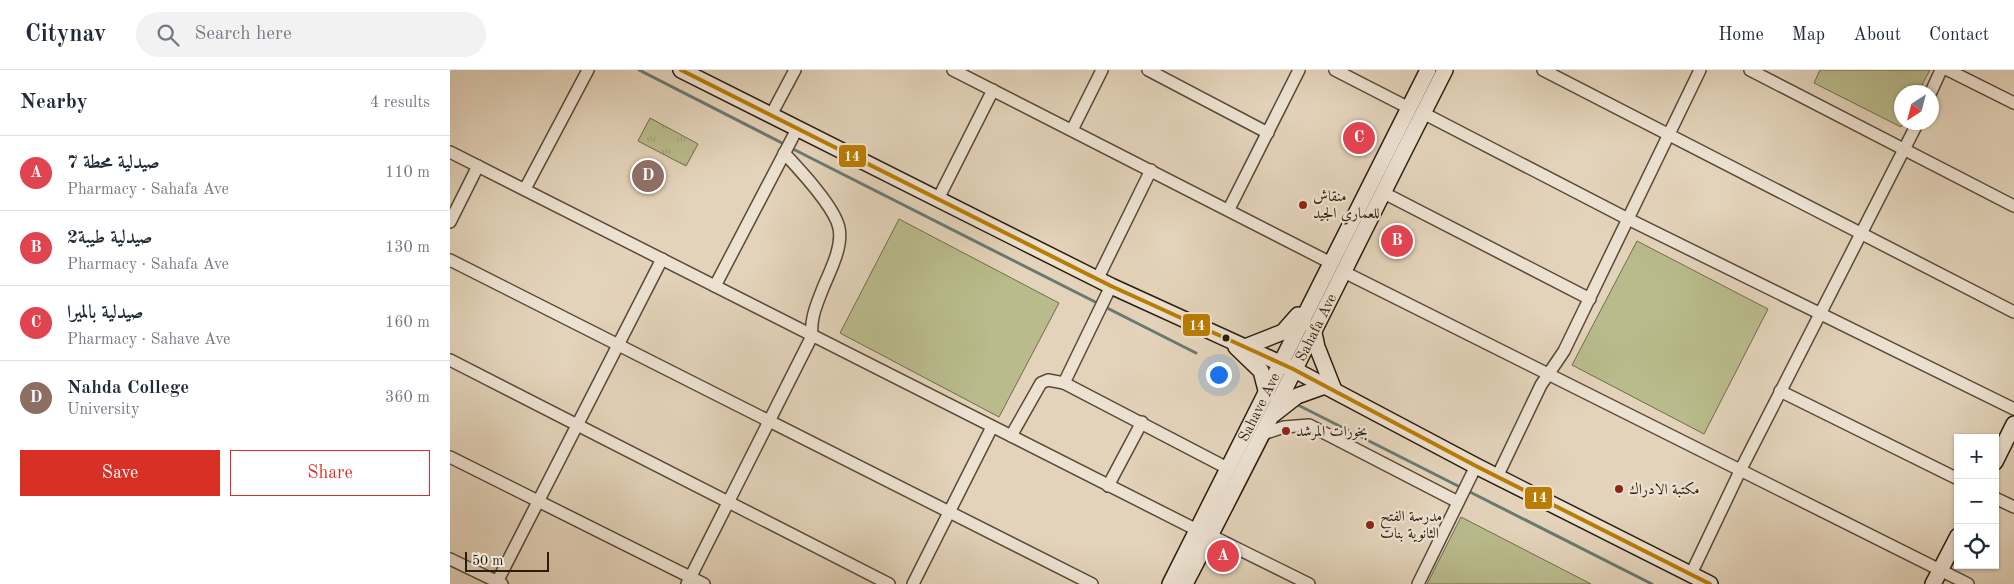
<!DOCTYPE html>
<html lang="en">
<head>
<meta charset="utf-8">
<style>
	:root { --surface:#fff; --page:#f2f2f3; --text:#1f2937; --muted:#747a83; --line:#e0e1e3; --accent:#d93025 }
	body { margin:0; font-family:"Old Standard TT",Amiri,serif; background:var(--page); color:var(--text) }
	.controls { position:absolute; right:15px; bottom:15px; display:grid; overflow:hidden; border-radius:0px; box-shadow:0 1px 4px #0004 }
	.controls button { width:45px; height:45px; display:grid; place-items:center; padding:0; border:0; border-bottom:1px solid var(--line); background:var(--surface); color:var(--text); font:25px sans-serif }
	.compass { position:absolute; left:1444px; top:15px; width:45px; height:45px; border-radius:50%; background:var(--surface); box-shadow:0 1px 4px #0004; rotate:216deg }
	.scale { position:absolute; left:15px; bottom:12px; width:84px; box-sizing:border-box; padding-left:5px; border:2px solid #2b1c0b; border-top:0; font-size:14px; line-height:18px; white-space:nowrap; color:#2b1c0b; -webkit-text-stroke:4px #ede2d2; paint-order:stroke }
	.you { position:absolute; left:768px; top:304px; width:18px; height:18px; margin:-12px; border:4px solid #fff; border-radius:50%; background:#1a73e8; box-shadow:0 0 0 8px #1a73e833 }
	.badge { display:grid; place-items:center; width:32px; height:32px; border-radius:50%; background:var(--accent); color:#fff; font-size:16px; font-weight:700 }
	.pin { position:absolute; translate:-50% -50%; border:2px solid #fff; box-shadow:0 1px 5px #0006 }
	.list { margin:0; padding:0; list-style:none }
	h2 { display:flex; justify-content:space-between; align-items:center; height:65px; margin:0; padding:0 20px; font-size:21px }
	h2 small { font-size:16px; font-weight:400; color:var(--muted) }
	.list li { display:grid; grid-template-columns:32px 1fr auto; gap:15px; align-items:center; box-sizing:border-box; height:75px; padding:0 20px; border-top:1px solid var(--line) }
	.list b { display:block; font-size:19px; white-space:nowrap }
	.list p { margin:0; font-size:16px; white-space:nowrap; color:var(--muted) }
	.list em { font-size:16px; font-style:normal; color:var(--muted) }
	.actions { display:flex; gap:10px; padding:15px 20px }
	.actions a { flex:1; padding:11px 0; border:1px solid var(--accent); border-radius:0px; text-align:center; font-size:18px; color:var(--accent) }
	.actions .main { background:var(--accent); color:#fff }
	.icon { flex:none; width:28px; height:28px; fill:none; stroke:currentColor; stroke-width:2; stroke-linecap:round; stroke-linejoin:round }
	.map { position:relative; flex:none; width:1564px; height:514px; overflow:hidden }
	header { display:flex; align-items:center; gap:30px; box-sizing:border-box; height:70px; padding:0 25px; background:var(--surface); border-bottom:1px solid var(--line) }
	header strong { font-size:24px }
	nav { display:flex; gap:28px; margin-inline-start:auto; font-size:18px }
	.search { width:350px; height:45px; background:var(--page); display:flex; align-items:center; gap:12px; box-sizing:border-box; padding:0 18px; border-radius:28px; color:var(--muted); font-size:19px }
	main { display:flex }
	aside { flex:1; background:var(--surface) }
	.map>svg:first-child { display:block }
	.grass { fill:#b9bb8c; stroke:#726c4c }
	.park { fill:url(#park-tufts); stroke:#726c4c }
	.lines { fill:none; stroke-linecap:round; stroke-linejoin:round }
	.stream { stroke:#6b796f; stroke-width:3 }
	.street-casing { stroke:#594a37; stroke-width:14 }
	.secondary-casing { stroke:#2b1c0b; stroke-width:18 }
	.street { stroke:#ede2d2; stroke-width:11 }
	.secondary { stroke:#ede2d2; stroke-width:15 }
	.bus-1-casing { stroke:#ede2d2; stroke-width:8 }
	.bus-1 { stroke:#ba7d03; stroke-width:4 }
	.poi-dot { fill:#8f2418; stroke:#ede2d2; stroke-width:2 }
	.bus-dot { fill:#2b1c0b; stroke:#ede2d2; stroke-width:2 }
	.labels { text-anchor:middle; stroke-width:4.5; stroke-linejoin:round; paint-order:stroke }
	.poi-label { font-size:15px; fill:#2b1c0b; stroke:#ede2d2; text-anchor:start }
	.street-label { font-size:15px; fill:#2b1c0b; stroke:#ede2d2 }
	.line-badge { stroke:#ede2d2; stroke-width:2 }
	.badge-label { font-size:14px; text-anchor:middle; font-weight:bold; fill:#fff }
</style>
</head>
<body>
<header>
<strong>Citynav</strong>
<div class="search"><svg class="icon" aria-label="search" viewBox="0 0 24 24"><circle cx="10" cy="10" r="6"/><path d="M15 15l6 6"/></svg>Search here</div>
<nav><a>Home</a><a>Map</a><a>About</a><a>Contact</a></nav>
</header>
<main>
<aside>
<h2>Nearby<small>4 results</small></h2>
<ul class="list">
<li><span class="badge" style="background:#e0444e">A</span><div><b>صيدلية محطة 7</b><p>Pharmacy · Sahafa Ave</p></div><em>110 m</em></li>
<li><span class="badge" style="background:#e0444e">B</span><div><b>صيدلية طيبة2</b><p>Pharmacy · Sahafa Ave</p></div><em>130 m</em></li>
<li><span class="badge" style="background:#e0444e">C</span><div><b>صيدلية بالميرا</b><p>Pharmacy · Sahave Ave</p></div><em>160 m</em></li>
<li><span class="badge" style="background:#8d6e63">D</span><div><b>Nahda College</b><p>University</p></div><em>360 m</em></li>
</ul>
<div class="actions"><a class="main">Save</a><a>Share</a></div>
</aside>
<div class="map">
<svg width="1564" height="514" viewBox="0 0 1564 514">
	<defs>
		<pattern id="park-tufts" width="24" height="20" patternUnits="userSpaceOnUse" patternTransform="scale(1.25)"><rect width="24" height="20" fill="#b9bb8c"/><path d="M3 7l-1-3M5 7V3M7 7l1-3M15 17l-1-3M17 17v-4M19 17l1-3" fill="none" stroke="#9fa077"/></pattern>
	</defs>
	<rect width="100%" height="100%" fill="#e3d3ba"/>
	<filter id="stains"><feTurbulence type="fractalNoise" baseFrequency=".004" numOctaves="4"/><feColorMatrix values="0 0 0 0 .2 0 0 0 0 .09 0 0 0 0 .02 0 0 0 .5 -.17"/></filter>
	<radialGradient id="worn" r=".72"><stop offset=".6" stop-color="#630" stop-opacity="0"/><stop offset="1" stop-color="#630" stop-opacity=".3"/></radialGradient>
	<g class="grass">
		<path d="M1370 0H1480L1468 22H1452V52L1454 53 1451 57 1364 13Z"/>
		<path d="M449 149 609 233 549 347 390 263Z"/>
		<path d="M1187 171 1318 239 1254 364 1122 295Z"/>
		<path d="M1011 447 1141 514H977Z"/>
	</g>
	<path class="park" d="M200 48 248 74 236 96 188 71Z"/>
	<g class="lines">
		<g class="stream">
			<path d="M189 0 336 75"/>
			<path d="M341 78 746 283"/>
			<path d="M846 334 1012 418"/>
			<path d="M1018 421 1202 514"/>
		</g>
		<g class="street-casing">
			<g id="street">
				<path d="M503 0 881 193"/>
				<path d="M698 0 818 63"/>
				<path d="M885 0 959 38"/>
				<path d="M1093 0 1564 242"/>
				<path d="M1300 0 1564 136"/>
				<path d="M1498 0 1564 33"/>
				<path d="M1481 22 1491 0"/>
				<path d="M973 43 1178 149 1564 339"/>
				<path d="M321 45 345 0"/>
				<path d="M622 60 652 0"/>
				<path d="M0 82 747 460"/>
				<path d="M75 119 138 0"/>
				<path d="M932 122 1140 229"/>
				<path d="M488 129 543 20"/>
				<path d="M779 139 849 0"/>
				<path d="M0 152 28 96"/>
				<path d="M0 190 642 514"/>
				<path d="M892 201 1518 514"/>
				<path d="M647 210 701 100"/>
				<path d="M265 216 347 59"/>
				<path d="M0 290 439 514"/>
				<path d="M614 313 779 399"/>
				<path d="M1330 321 1508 409"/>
				<path d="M810 365 834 357 859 355 1008 432"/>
				<path d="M561 366 591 313 598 310 614 313 661 216"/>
				<path d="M0 387 254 514"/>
				<path d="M1047 407 1091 315 1114 281 1250 0"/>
				<path d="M658 416 692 352"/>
				<path d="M1545 428 1564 437"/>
				<path d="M760 465 859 514"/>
				<path d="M0 489 52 514"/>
				<path d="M1241 504 1291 399 1468 52"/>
				<path d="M46 514 212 189"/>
				<path d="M237 514 362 266C360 248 367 234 373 218 380 201 393 177 389 158 385 137 349 99 334 83"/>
				<path d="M463 514 542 357"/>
				<path d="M968 514 1026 396"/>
			</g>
		</g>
		<g class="secondary-casing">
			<g id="secondary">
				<path d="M231 0 661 216 843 299 1026 396 1260 514"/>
				<path d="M863 258 867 277 884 320"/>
				<path d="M786 277 811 301 817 324"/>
				<path d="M795 277 833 262 848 245"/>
				<path d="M824 344 847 326 875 316"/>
				<path d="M1545 392 1564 354"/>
				<path id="s1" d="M720 514 978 0"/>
				<path id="s2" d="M735 514C824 344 908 171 995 0"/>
				<path d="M1483 514 1508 466"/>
			</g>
		</g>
		<use href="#street" class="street"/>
		<use href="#secondary" class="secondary"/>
		<g class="bus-1-casing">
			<path id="bus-1" d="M231 0 661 216 843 299 1026 396 1260 514"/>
		</g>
		<use href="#bus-1" class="bus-1"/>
	</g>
	<g class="poi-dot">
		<circle cx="853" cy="135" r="5"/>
		<circle cx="836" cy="361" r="5"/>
		<circle cx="1169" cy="419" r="5"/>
		<circle cx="920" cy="455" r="5"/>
	</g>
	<circle class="bus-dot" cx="776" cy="268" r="4.5"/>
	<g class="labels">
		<g class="poi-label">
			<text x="863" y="131">منقاش<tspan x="863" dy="17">للعماري الجيد</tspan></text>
			<text x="846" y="366">بخورات المرشد</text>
			<text x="1179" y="424">مكتبة الادراك</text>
			<text x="930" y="451">مدرسة الفتح<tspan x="930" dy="17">الثانوية بنات</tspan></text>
		</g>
		<g class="street-label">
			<text dy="5" stroke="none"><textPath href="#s2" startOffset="288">Sahafa Ave</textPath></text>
			<text dy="5" stroke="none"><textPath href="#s1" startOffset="198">Sahave Ave</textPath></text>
		</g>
	</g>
	<g class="line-badge">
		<rect x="388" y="74" width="29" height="24" rx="5" fill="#ba7d03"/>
		<rect x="732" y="243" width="29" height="24" rx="5" fill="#ba7d03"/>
		<rect x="1074" y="416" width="29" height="24" rx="5" fill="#ba7d03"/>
	</g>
	<g class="badge-label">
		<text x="402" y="91">14</text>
		<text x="747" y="260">14</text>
		<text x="1089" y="432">14</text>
	</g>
	<rect width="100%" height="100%" filter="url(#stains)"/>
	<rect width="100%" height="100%" fill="url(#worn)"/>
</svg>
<div class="controls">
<button>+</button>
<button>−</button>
<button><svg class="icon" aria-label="locate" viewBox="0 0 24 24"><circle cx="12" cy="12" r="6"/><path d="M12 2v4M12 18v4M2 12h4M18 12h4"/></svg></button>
</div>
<svg class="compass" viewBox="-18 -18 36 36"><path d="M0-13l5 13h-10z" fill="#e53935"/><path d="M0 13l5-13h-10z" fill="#747a83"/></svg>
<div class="scale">50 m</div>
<div class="you"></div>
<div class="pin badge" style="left:773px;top:486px;background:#e0444e">A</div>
<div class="pin badge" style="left:947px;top:171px;background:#e0444e">B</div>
<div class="pin badge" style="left:909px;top:68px;background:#e0444e">C</div>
<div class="pin badge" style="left:198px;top:106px;background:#8d6e63">D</div>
</div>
</main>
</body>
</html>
